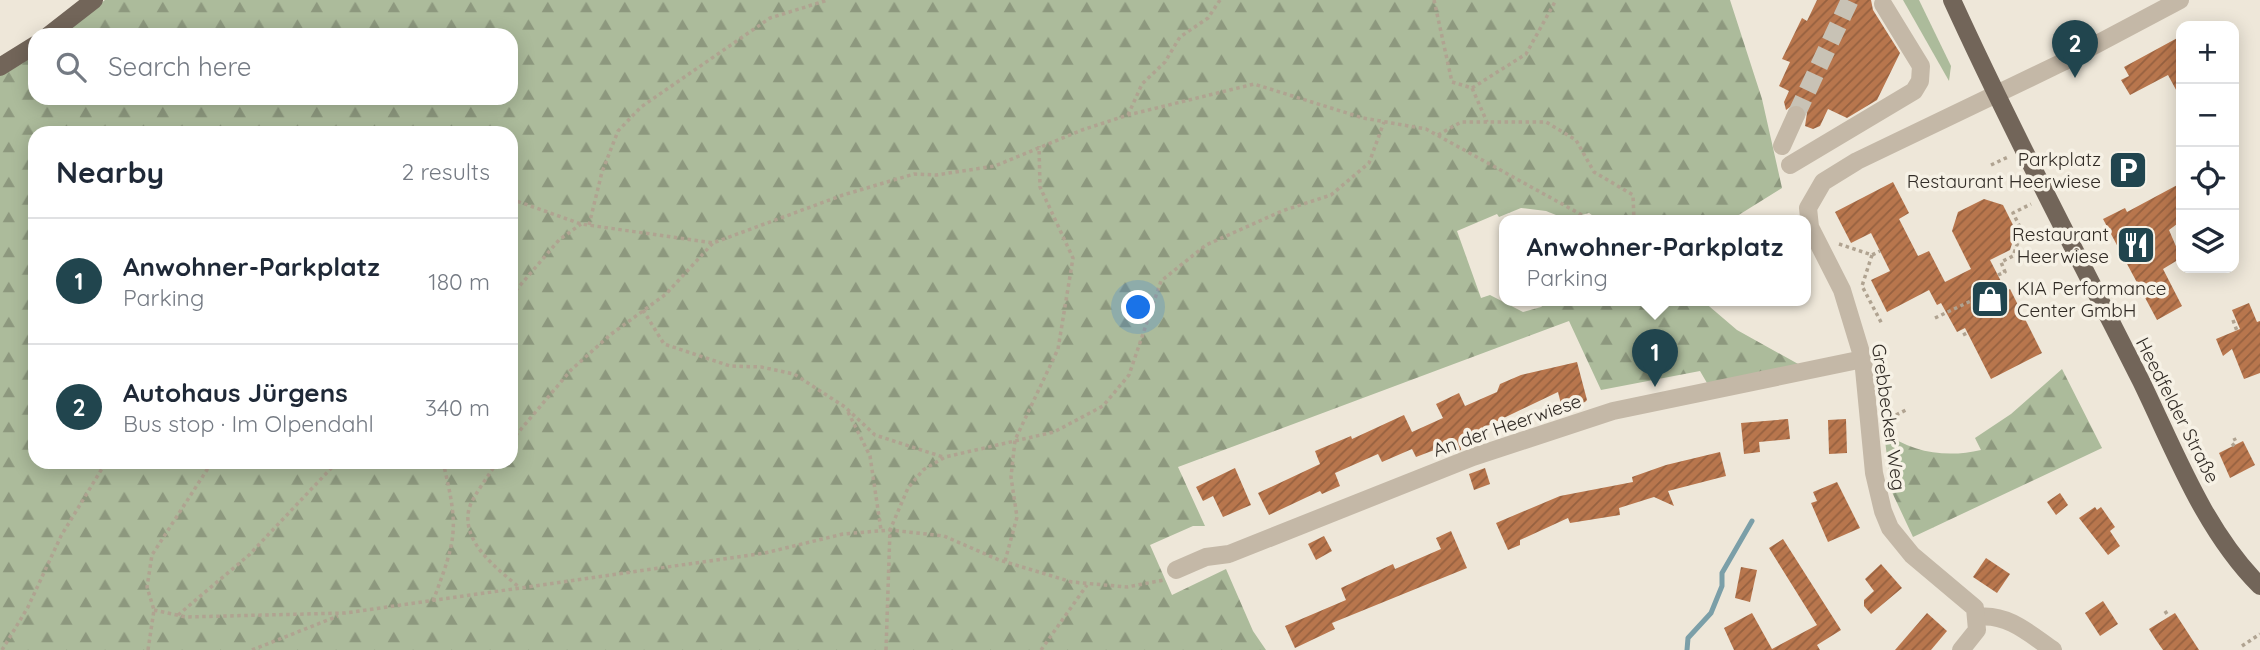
<!DOCTYPE html>
<html lang="en">
<head>
<meta charset="utf-8">
<style>
	:root { --surface:#fff; --page:#f2f2f3; --text:#1f2937; --muted:#747a83; --line:#e0e1e3; --accent:#21454e }
	body { margin:0; font-family:Quicksand,sans-serif; background:var(--page); color:var(--text) }
	.controls { position:absolute; right:21px; top:21px; display:grid; overflow:hidden; border-radius:14px; box-shadow:0 4px 18px #0003 }
	.controls button { width:63px; height:63px; display:grid; place-items:center; padding:0; border:0; border-bottom:2px solid var(--line); background:var(--surface); color:var(--text); font:35px sans-serif }
	.you { position:absolute; left:1139px; top:308px; width:24px; height:24px; margin:-18px; border:5px solid #fff; border-radius:50%; background:#1a73e8; box-shadow:0 0 0 10px #1a73e833 }
	.badge { display:grid; place-items:center; width:46px; height:46px; border-radius:50%; background:var(--accent); color:#fff; font-size:23px; font-weight:700 }
	.pin { position:absolute; translate:-50% -58px; filter:drop-shadow(0 2px 4px #0008) }
	.pin::after { content:''; position:absolute; top:37px; width:24px; height:21px; background:inherit; clip-path:polygon(0 0,100% 0,50% 100%) }
	.popup { position:absolute; left:1499px; top:215px; width:312px; height:91px; box-sizing:border-box; display:grid; place-content:center; border-radius:14px; background:var(--surface); filter:drop-shadow(0 2px 5px #0005); font-size:23px; white-space:nowrap; color:var(--muted) }
	.popup b { font-size:26px; color:var(--text) }
	.popup::after { content:''; position:absolute; left:50%; top:100%; margin-left:-14px; border:14px solid transparent; border-top-color:var(--surface) }
	.list { margin:0; padding:0; list-style:none }
	h2 { display:flex; justify-content:space-between; align-items:center; height:91px; margin:0; padding:0 28px; font-size:30px }
	h2 small { font-size:23px; font-weight:400; color:var(--muted) }
	.list li { display:grid; grid-template-columns:46px 1fr auto; gap:21px; align-items:center; box-sizing:border-box; height:126px; padding:0 28px; border-top:2px solid var(--line) }
	.list b { display:block; font-size:26px; white-space:nowrap }
	.list p { margin:0; font-size:23px; white-space:nowrap; color:var(--muted) }
	.list em { font-size:23px; font-style:normal; color:var(--muted) }
	.icon { flex:none; width:38px; height:38px; fill:none; stroke:currentColor; stroke-width:2; stroke-linecap:round; stroke-linejoin:round }
	.map { position:relative; flex:none; width:2260px; height:650px; overflow:hidden }
	.search { position:absolute; background:var(--surface); box-shadow:0 4px 18px #0003; left:28px; top:28px; width:490px; height:77px; display:flex; align-items:center; gap:18px; box-sizing:border-box; padding:0 24px; border-radius:21px; color:var(--muted); font-size:26px }
	.panel { position:absolute; background:var(--surface); box-shadow:0 4px 18px #0003; left:28px; top:126px; width:490px; height:343px; border-radius:21px }
	.map>svg:first-child { display:block }
	.green { fill:#acbb9b }
	.forest { fill:url(#forest-firs); fill-rule:evenodd }
	.lines { fill:none; stroke-linecap:round; stroke-linejoin:round }
	.stream { stroke:#7b9fa8; stroke-width:5 }
	.building { fill:url(#building-hatch) }
	.minor-tunnel { stroke:#c8c2b5; stroke-width:18; stroke-dasharray:18 9; stroke-linecap:butt }
	.path { stroke:#b0a391; stroke-width:3.5; stroke-dasharray:3.5 3.5; stroke-linecap:butt }
	.minor { stroke:#c4b8a7; stroke-width:18 }
	.major { stroke:#726559; stroke-width:18 }
	.labels { text-anchor:middle; stroke-width:7; stroke-linejoin:round; paint-order:stroke }
	.poi-label { font-size:19px; fill:#322c26; stroke:#f6f1e5; text-anchor:end }
	.street-label { font-size:19px; fill:#322c26; stroke:#f6f1e5 }
</style>
</head>
<body>
<div class="map">
<svg width="2260" height="650" viewBox="0 0 2260 650">
	<defs>
		<pattern id="forest-firs" width="22" height="20" patternUnits="userSpaceOnUse" patternTransform="scale(1.75)"><rect width="22" height="20" fill="#acbb9b"/><path d="M5 1l3.5 6h-7zM16 11l3.5 6h-7z" fill="#8d987e"/></pattern>
		<pattern id="building-hatch" width="6" height="6" patternUnits="userSpaceOnUse" patternTransform="scale(1.75)"><rect width="6" height="6" fill="#b8764d"/><path d="M-1 1l2-2M0 6l6-6M5 7l2-2" fill="none" stroke="#966140"/></pattern>
	</defs>
	<rect width="100%" height="100%" fill="#eee7d9"/>
	<path class="green" d="M1903 0H1919L1951 66 1949 81Z"/>
	<g class="forest">
		<path d="M105 0H1730L1762 99 1782 188 1729 221H1600L1589 213 1566 219 1546 211 1521 208 1499 217 1497 214 1457 231 1481 298 1490 295 1523 312 1541 307 1549 301H1703L1737 330 1800 365 1707 383 1700 371 1601 390 1569 321 1178 467 1205 526H1193L1150 545 1172 595 1226 569 1253 631 1266 650H0V76L35 52V98H511V35H61ZM35 133H511V462H35Z"/>
		<path d="M2062 369 2102 448 1913 537 1891 490 1884 432C1912 453 1947 458 1981 450L1975 438 2011 414Z"/>
	</g>
	<g class="lines">
		<path class="stream" d="M1687 650 1688 638 1711 613 1722 586V573L1752 521"/>
	</g>
	<g class="building">
		<path d="M1817 0H1871L1873 10 1900 53 1877 100 1847 118 1828 109 1820 126 1813 129 1805 126 1807 113 1801 105 1794 104 1786 110 1784 102 1789 91 1779 86 1790 62 1782 59 1802 18 1807 21Z"/>
		<path d="M2181 36V99L2168 75 2130 95 2121 80 2129 76 2124 67Z"/>
		<path d="M1893 182 1909 213 1899 219 1918 256 1929 251 1945 282 1971 269 1952 231 1958 212 1984 199 2003 205 2016 231 2010 250 1990 260 2006 291 2010 289 2042 353 1991 379 1965 328 1957 332 1941 303 1937 305 1929 290 1887 312 1871 280 1890 271 1871 233 1851 243 1835 212Z"/>
		<path d="M2181 183V221L2169 230 2181 258 2163 269 2182 306 2157 320 2103 219 2125 208 2127 212Z"/>
		<path d="M2249 303 2257 322 2260 321V373L2244 379 2232 349 2223 356 2216 339 2240 329 2232 310Z"/>
		<path d="M1577 362 1587 400 1585 402 1562 408 1558 392 1460 439 1461 450 1458 451 1450 444 1416 457 1412 449 1382 462 1378 454 1335 473 1340 486 1322 494 1320 491 1269 515 1258 493 1320 464 1315 451 1351 436 1352 439 1404 415 1412 432 1443 418 1436 404 1459 393 1465 406 1497 392 1500 384 1521 375Z"/>
		<path d="M1788 419 1790 439 1759 442 1760 452 1744 454 1741 423Z"/>
		<path d="M1846 419 1847 453 1829 454 1828 420Z"/>
		<path d="M2243 441 2255 465 2230 478 2219 453Z"/>
		<path d="M1720 452 1726 476 1668 491 1674 506 1654 497 1619 508 1620 515 1570 523 1568 518 1520 540V545L1508 550 1496 523 1560 496 1633 482 1632 477 1666 465Z"/>
		<path d="M1235 468 1251 505 1223 517 1213 496 1203 501 1196 487Z"/>
		<path d="M1485 468 1490 484 1474 490 1469 474Z"/>
		<path d="M1837 482 1860 528 1828 542 1811 503 1817 501 1813 492Z"/>
		<path d="M2060 493 2068 505 2056 515 2047 502Z"/>
		<path d="M2095 507 2097 510 2101 507 2115 527 2110 531 2120 546 2108 555 2079 518Z"/>
		<path d="M1451 531 1467 568 1332 623 1335 629 1295 648 1285 626 1346 600 1341 588 1393 564 1395 569 1441 549 1436 538Z"/>
		<path d="M1324 536 1332 551 1316 560 1308 544Z"/>
		<path d="M1783 539 1841 630 1817 645 1820 650H1734L1724 628 1752 613 1772 649 1817 625 1769 548Z"/>
		<path d="M1986 558 2010 574 1997 593 1973 577Z"/>
		<path d="M1881 564 1902 588 1871 614 1864 606V600L1874 591 1865 579Z"/>
		<path d="M1741 567 1757 570 1750 602 1735 598Z"/>
		<path d="M2103 601 2118 624 2100 636 2085 613Z"/>
		<path d="M1927 613 1947 631 1931 650H1895Z"/>
		<path d="M2175 613 2199 650H2163L2156 640 2149 629Z"/>
	</g>
	<g class="lines">
		<path class="minor-tunnel" d="M1796 115 1850 0"/>
		<g class="path">
			<path d="M1434 0 1452 82 1472 88 1487 122"/>
			<path d="M1472 88 1526 54 1556 0"/>
			<path d="M1128 115 1142 84 1165 62 1180 37 1208 18 1220 0"/>
			<path d="M1438 135 1461 122H1546L1576 140 1594 172 1633 195 1634 221"/>
			<path d="M1991 165 2008 157"/>
			<path d="M511 199 581 224 713 243 843 195 914 174 936 175 995 166 1082 130 1128 115 1254 84 1363 118 1426 129 1582 215"/>
			<path d="M589 225 602 172 618 131 641 107 770 18 828 0"/>
			<path d="M1839 244 1872 255 1880 251"/>
			<path d="M1872 255 1862 286 1882 324"/>
			<path d="M1998 275 2005 272 2001 262 2013 256 2022 231 2013 213 2031 204"/>
			<path d="M511 296 559 240 581 224"/>
			<path d="M643 310 664 344 730 366 761 367 794 374 845 407 875 435 943 457"/>
			<path d="M1935 318 1973 300 1975 287 1982 283"/>
			<path d="M2233 320 2237 331"/>
			<path d="M1963 335 1967 333"/>
			<path d="M848 412 870 456 881 530"/>
			<path d="M1896 415 1908 409"/>
			<path d="M511 441 571 370 610 335 666 294 713 243"/>
			<path d="M2232 446 2236 442 2234 438"/>
			<path d="M497 462C490 474 472 497 469 509 461 543 498 569 520 588"/>
			<path d="M1005 561 1017 517 1011 477 1015 440 1058 349 1073 258 1040 187 1039 146"/>
			<path d="M433 601C457 537 459 529 443 462"/>
			<path d="M154 610 186 617 345 613 765 553 843 534 890 530 944 536 999 560 1072 582 1127 587 1164 580"/>
			<path d="M2165 611 2169 617"/>
			<path d="M178 615 249 555 337 462"/>
			<path d="M2242 646 2260 634"/>
			<path d="M2 650 28 607 61 536 106 462"/>
			<path d="M148 650 154 610 147 587 152 555 212 462"/>
			<path d="M252 650 338 616"/>
			<path d="M886 650 890 530 908 488 923 470 945 457 1054 432 1103 406 1129 375 1161 281 1206 245 1282 211 1331 195 1369 163 1384 122"/>
			<path d="M1041 650 1087 585"/>
		</g>
		<g class="minor">
			<path d="M1782 146 1796 115"/>
			<path d="M1790 165 1914 91 1920 81 1921 66 1883 4"/>
			<path d="M1176 570 1206 557 1229 554 1473 457 1613 411 1863 359"/>
			<path d="M1978 617C2007 613 2030 634 2053 650"/>
			<path d="M1961 650 1977 630 1975 608 1912 555 1890 528 1883 511 1874 473 1863 359 1842 290 1810 227 1808 208 1823 182 1857 161 2063 62 2180 0"/>
		</g>
		<g class="major">
			<path d="M1952 0C2011 129 2077 254 2141 381 2175 451 2204 530 2260 586"/>
			<path d="M49 35 94 0"/>
			<path d="M0 67 35 45"/>
		</g>
	</g>
	<defs>
		<g id="parking-square" transform="scale(2.0125)"><rect x="-9" y="-9" width="18" height="18" rx="4" fill="#21454e" stroke="#f6f1e5"/><path d="M-3.5-5.5H1a3.5 3.5 0 0 1 0 7H-1V5.5H-3.5ZM-1-3.4V-.6H.8a1.4 1.4 0 0 0 0-2.8Z" fill="#fff"/></g>
		<g id="restaurant-square" transform="scale(2.0125)"><rect x="-9" y="-9" width="18" height="18" rx="4" fill="#21454e" stroke="#f6f1e5"/><path d="M-5-6h1v4h1v-4h1v4h1v-4h1v5L-1.5 .5V6h-2V.5L-5-1ZM5-6V6H3V1.5H1.5Q1.5-4 5-6Z" fill="#fff"/></g>
		<g id="shop-square" transform="scale(2.0125)"><rect x="-9" y="-9" width="18" height="18" rx="4" fill="#21454e" stroke="#f6f1e5"/><path d="M-5-2.5h2.3a2.7 3.5 0 0 1 5.4 0H5L5.5 6h-11ZM-1.5-2.5h3a1.5 2.3 0 0 0-3 0Z" fill="#fff"/></g>
	</defs>
	<g fill-rule="evenodd">
		<use href="#parking-square" x="2128" y="170"/>
		<use href="#restaurant-square" x="2136" y="245"/>
		<use href="#shop-square" x="1990" y="299"/>
	</g>
	<g class="labels">
		<g class="poi-label">
			<text x="2101" y="166">Parkplatz<tspan x="2101" dy="22">Restaurant Heerwiese</tspan></text>
			<text x="2109" y="241">Restaurant<tspan x="2109" dy="22">Heerwiese</tspan></text>
			<text x="2017" y="295" text-anchor="start">KIA Performance<tspan x="2017" dy="22">Center GmbH</tspan></text>
		</g>
		<g class="street-label">
			<text transform="translate(2178 410) rotate(63)" y="7">Heedfelder Straße</text>
			<text transform="translate(1889 417) rotate(82)" y="7">Grebbecker Weg</text>
			<text transform="translate(1507 425) rotate(-19)" y="7">An der Heerwiese</text>
		</g>
	</g>
</svg>
<div class="controls">
<button>+</button>
<button>−</button>
<button><svg class="icon" aria-label="locate" viewBox="0 0 24 24"><circle cx="12" cy="12" r="6"/><path d="M12 2v4M12 18v4M2 12h4M18 12h4"/></svg></button>
<button><svg class="icon" aria-label="layers" viewBox="0 0 24 24"><path d="M12 4l9 5-9 5-9-5zM3 14l9 5 9-5"/></svg></button>
</div>
<div class="you"></div>
<div class="pin badge" style="left:1655px;top:387px">1</div>
<div class="popup"><b>Anwohner-Parkplatz</b>Parking</div>
<div class="pin badge" style="left:2075px;top:78px">2</div>
<div class="search"><svg class="icon" aria-label="search" viewBox="0 0 24 24"><circle cx="10" cy="10" r="6"/><path d="M15 15l6 6"/></svg>Search here</div>
<section class="panel">
<h2>Nearby<small>2 results</small></h2>
<ul class="list">
<li><span class="badge">1</span><div><b>Anwohner-Parkplatz</b><p>Parking</p></div><em>180 m</em></li>
<li><span class="badge">2</span><div><b>Autohaus Jürgens</b><p>Bus stop · Im Olpendahl</p></div><em>340 m</em></li>
</ul>
</section>
</div>
</body>
</html>
